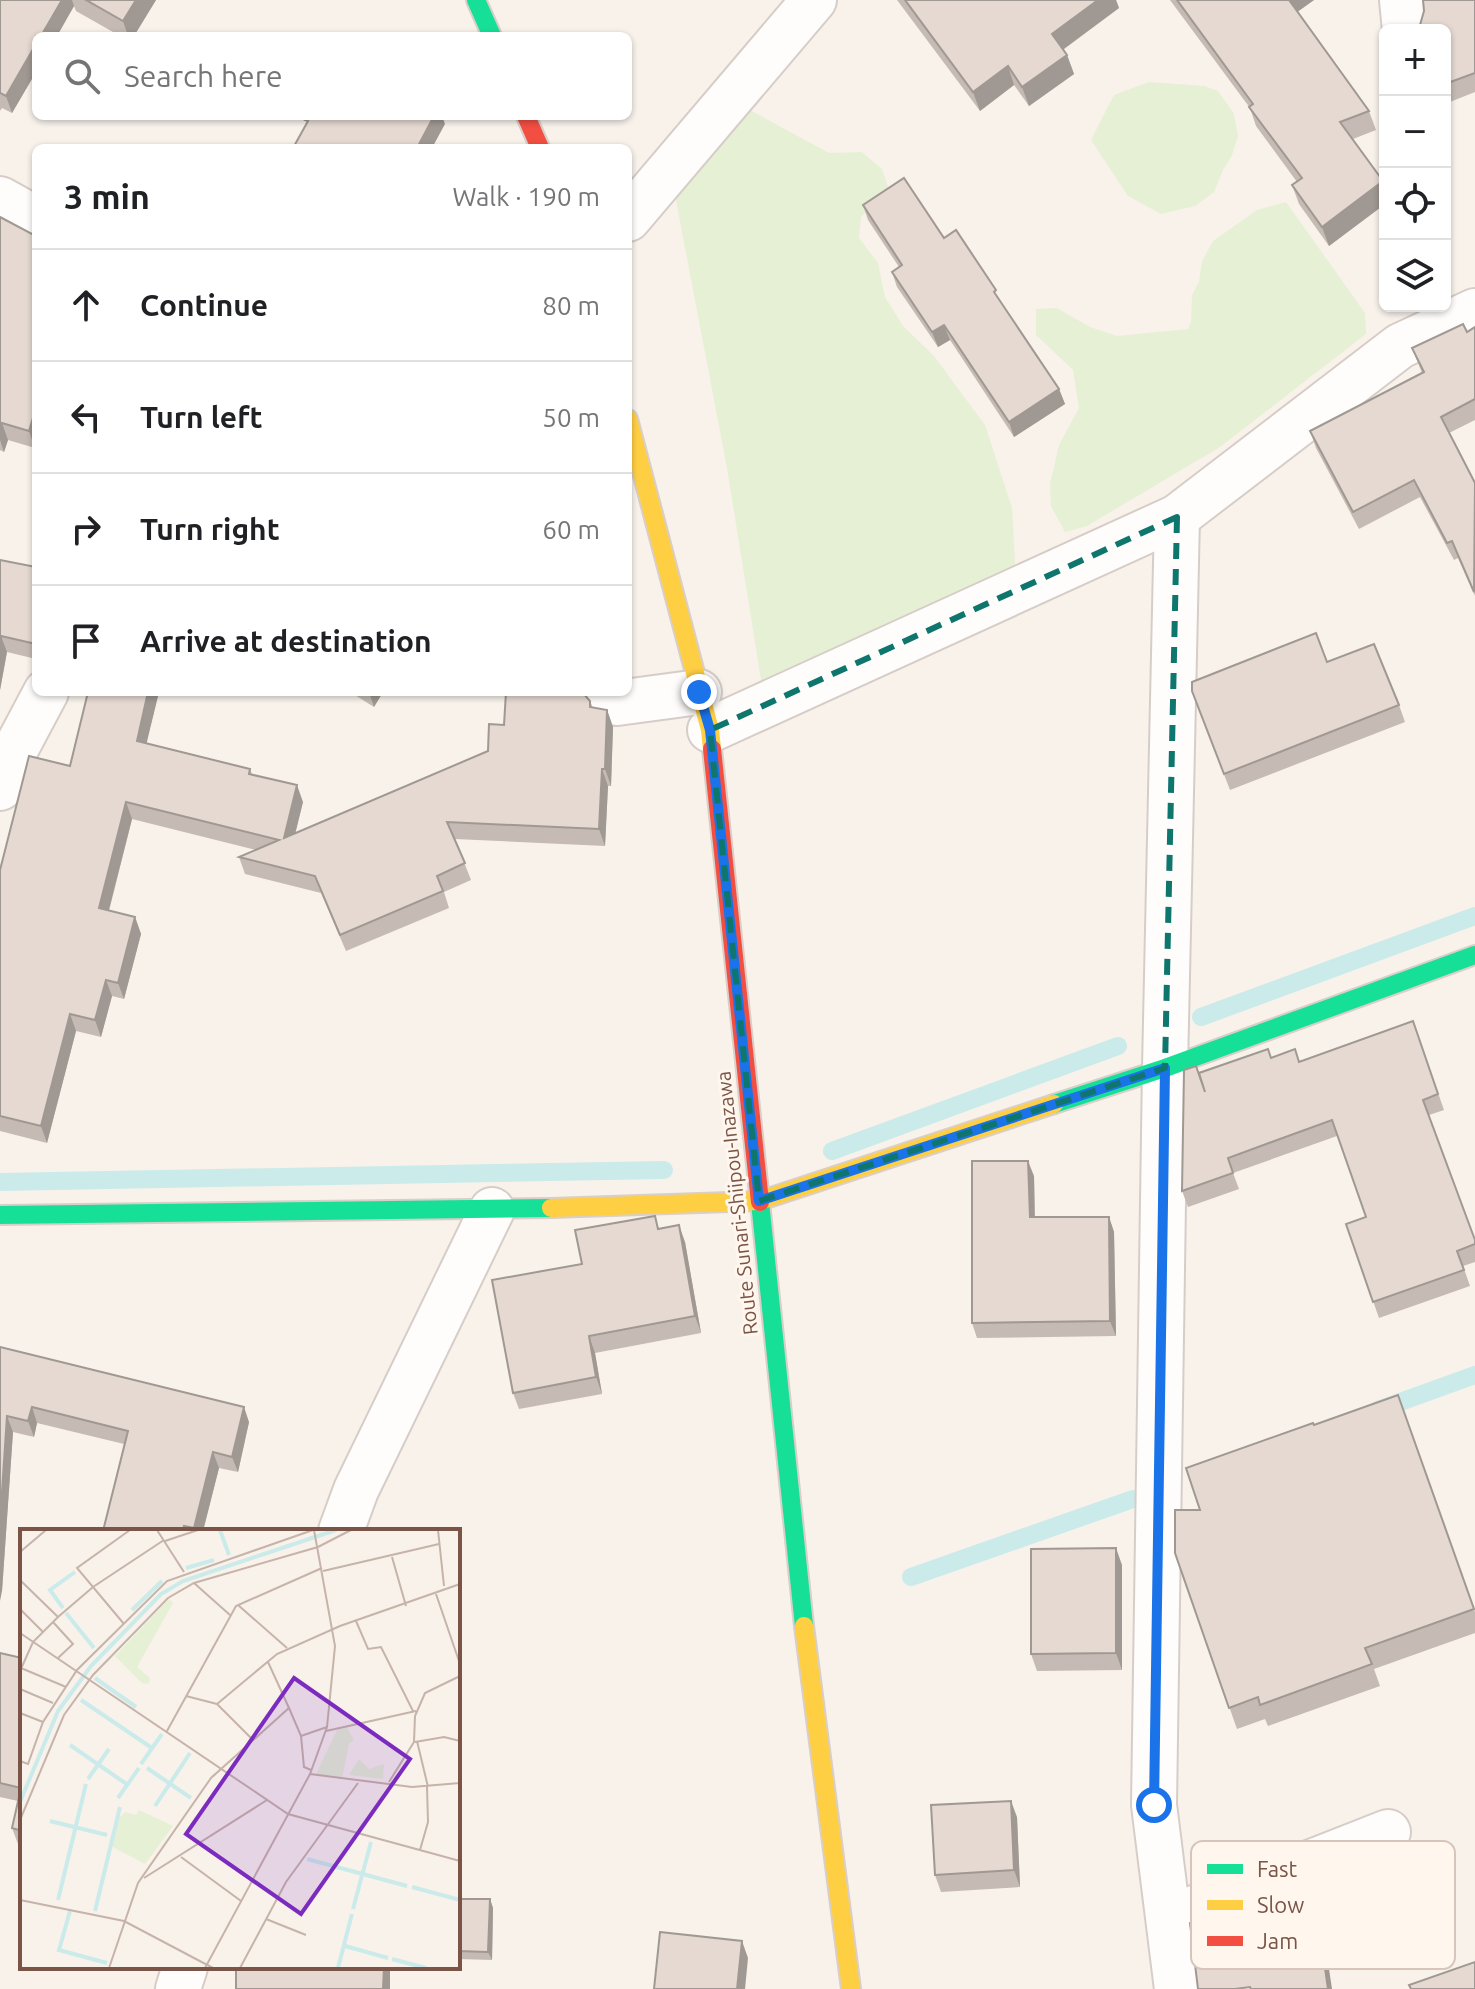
<!DOCTYPE html>
<html lang="en">
<head>
<meta charset="utf-8">
<style>
	:root { --surface:#fff; --page:#f6f6f6; --text:#202124; --muted:#757577; --line:#e0e0e0 }
	body { margin:0; font-family:Ubuntu,sans-serif; background:var(--page); color:var(--text) }
	.controls { position:absolute; right:24px; top:24px; display:grid; overflow:hidden; border-radius:12px; box-shadow:0 2px 6px #0004 }
	.controls button { width:72px; height:72px; display:grid; place-items:center; padding:0; border:0; border-bottom:2px solid var(--line); background:var(--surface); color:var(--text); font:40px sans-serif }
	.stop { position:absolute; width:24px; height:24px; margin:-18px; border:6px solid #1a73e8; border-radius:50%; background:#fff }
	.stop.end { background:#1a73e8; border-color:#fff; box-shadow:0 2px 8px #0008 }
	.list { margin:0; padding:0; list-style:none }
	h2 { display:flex; justify-content:space-between; align-items:center; height:104px; margin:0; padding:0 32px; font-size:34px }
	h2 small { font-size:26px; font-weight:400; color:var(--muted) }
	.list li { display:grid; grid-template-columns:52px 1fr auto; gap:24px; align-items:center; box-sizing:border-box; height:112px; padding:0 32px; border-top:2px solid var(--line) }
	.list b { display:block; font-size:30px; white-space:nowrap }
	.list em { font-size:26px; font-style:normal; color:var(--muted) }
	.icon { flex:none; width:44px; height:44px; fill:none; stroke:currentColor; stroke-width:2; stroke-linecap:round; stroke-linejoin:round }
	.map { position:relative; flex:none; width:1475px; height:1989px; overflow:hidden }
	.search { position:absolute; background:var(--surface); box-shadow:0 2px 6px #0004; left:32px; top:32px; width:600px; height:88px; display:flex; align-items:center; gap:20px; box-sizing:border-box; padding:0 28px; border-radius:12px; color:var(--muted); font-size:30px }
	.panel { position:absolute; background:var(--surface); box-shadow:0 2px 6px #0004; left:32px; top:144px; width:600px; height:552px; border-radius:12px }
	.map>svg:first-child { display:block }
	.green { fill:#e6f0d4 }
	.lines { fill:none; stroke-linecap:round; stroke-linejoin:round }
	.stream { stroke:#caebea; stroke-width:18 }
	.street-casing { stroke:#d7cdc8; stroke-width:48 }
	.fast-casing { stroke:#d9cec8; stroke-width:22 }
	.slow-casing { stroke:#d9cec8; stroke-width:22 }
	.jam-casing { stroke:#d9cec8; stroke-width:22 }
	.street { stroke:#fefdfc; stroke-width:44 }
	.fast { stroke:#16e098; stroke-width:18 }
	.slow { stroke:#ffcf43; stroke-width:18 }
	.jam { stroke:#f24e42; stroke-width:18 }
	.wall { fill:#c5bbb4 }
	.shaded-wall { fill:#a09892 }
	.building { fill:#e5d9d1; stroke:#a09892; stroke-width:2 }
	.route { stroke:#1a73e8; stroke-width:10 }
	.marked { fill:none; stroke:#0f766e; stroke-width:6; stroke-dasharray:16 10; stroke-linejoin:round }
	.labels { text-anchor:middle; stroke-width:6; stroke-linejoin:round; paint-order:stroke }
	.street-label { font-size:20px; fill:#7a5447; stroke:#fff6ed }
	.inset-river { fill:none; stroke:#caebea; stroke-width:4 }
	.inset-road { fill:none; stroke:#c6b3a9; stroke-width:2 }
	.view { fill:#7b2cbf; fill-opacity:0.15; stroke:#7b2cbf; stroke-width:4 }
	.inset-edge { fill:none; stroke:#7a5447; stroke-width:4 }
	.key { fill:#fff6ed; stroke:#d7c5bb; stroke-width:2 }
	.key-label { font-size:22px; fill:#7a5447 }
</style>
</head>
<body>
<div class="map">
<svg width="1475" height="1989" viewBox="0 0 1475 1989">
	<rect width="100%" height="100%" fill="#f8f2eb"/>
	<g class="green">
		<path d="M1149 82 1204 86 1218 91 1234 114 1238 136 1232 155 1223 170 1214 192 1195 206 1161 214 1128 196 1091 140 1114 95Z"/>
		<path d="M744 107 829 153 862 152 882 169 889 190 861 217 859 238 878 263 885 297 903 326 934 356 985 425 1012 508 1016 580 763 692 727 468 674 190Z"/>
		<path d="M1286 202 1365 313 1366 334 1220 447 1087 526 1065 532 1051 506 1050 484 1059 445 1079 408 1073 370 1036 335V309L1057 308 1090 327 1117 336 1188 329 1191 322 1192 295 1199 282 1202 261 1213 241 1257 210Z"/>
	</g>
	<g class="lines">
		<g class="stream">
			<path d="M1201 1017 1475 916"/>
			<path d="M832 1151 1118 1046"/>
			<path d="M0 1182 664 1170"/>
			<path d="M1378 1410 1475 1375"/>
			<path d="M911 1577 1133 1499"/>
		</g>
		<g class="street-casing">
			<g id="street">
				<path d="M1402 0 1405 30"/>
				<path d="M0 199 36 219"/>
				<path d="M628 219 814 0"/>
				<path d="M607 692 617 703 699 692"/>
				<path d="M710 730 1177 517 1400 346 1475 311"/>
				<path d="M0 788 3 773 46 692"/>
				<path d="M341 1531 356 1490 492 1210"/>
				<path d="M1169 1918 1388 1832"/>
				<path d="M178 1989 185 1967"/>
				<path d="M1177 1989 1154 1805 1165 1068 1177 517"/>
			</g>
		</g>
		<g class="fast-casing">
			<g id="fast">
				<path d="M476 0 492 36"/>
				<path d="M1054 1104 1165 1068 1475 955"/>
				<path d="M760 1202 804 1626"/>
				<path d="M0 1215 551 1208"/>
			</g>
		</g>
		<g class="slow-casing">
			<g id="slow">
				<path d="M628 419 710 730 712 749"/>
				<path d="M551 1208 759 1201 1054 1104"/>
				<path d="M804 1626 851 1989"/>
			</g>
		</g>
		<g class="jam-casing">
			<g id="jam">
				<path d="M526 116 540 148"/>
				<path d="M712 749 760 1202"/>
			</g>
		</g>
		<use href="#street" class="street"/>
		<use href="#fast" class="fast"/>
		<use href="#slow" class="slow"/>
		<use href="#jam" class="jam"/>
	</g>
	<g class="wall">
		<path d="M0 0H156L134 36H120L76 11 74 6 57 36H36V72L12 113 2 108 0 111Z"/>
		<path d="M897 0H1116L1119 8 1063 50 1067 55 1074 74 1029 106 1014 85 980 111Z"/>
		<path d="M1170 0H1314L1297 12 1369 111 1376 130 1353 139 1383 181 1385 186V204L1329 246 1299 204 1292 185 1297 182 1256 126 1250 108Z"/>
		<path d="M1475 0V92L1445 104V30L1424 11Z"/>
		<path d="M863 205 944 238 1000 301 1059 389 1065 404 1014 437 950 340 938 347 897 287 892 272 899 267 868 220Z"/>
		<path d="M0 217 35 448 8 440 4 452 0 450Z"/>
		<path d="M1475 327V420L1449 433 1475 483V596L1458 558 1454 560 1420 497 1359 529 1316 448 1310 431 1422 373 1412 348 1467 332Z"/>
		<path d="M0 560 36 567V659L7 652 0 690Z"/>
		<path d="M1327 662 1399 705 1405 722 1230 790 1192 691Z"/>
		<path d="M88 692H159L146 743 250 769 252 774 303 802 295 833 488 751 504 725 590 701 593 708 607 710 613 727 611 786H608L605 846 455 839 471 880 444 892 449 908 346 951 321 893 245 874 239 857 256 850 132 819 109 911 135 917 141 934 124 999 112 996 101 1037 76 1031 47 1143 0 1131V870L70 766Z"/>
		<path d="M350 692H383L374 707Z"/>
		<path d="M1413 1021 1444 1110 1429 1115 1475 1240V1262L1463 1266 1470 1286 1379 1318 1346 1224 1366 1217 1337 1136 1233 1173 1239 1189 1188 1207 1182 1191 1203 1085 1271 1058 1299 1062Z"/>
		<path d="M1034 1176 1035 1217H1109L1114 1232 1116 1336 977 1338 972 1323Z"/>
		<path d="M660 1229 685 1242 701 1333 595 1353 602 1394 519 1409 513 1393 582 1264Z"/>
		<path d="M0 1347 249 1422 238 1472 219 1468 203 1531H103L124 1444 37 1423 34 1437 13 1432 2 1591Z"/>
		<path d="M1398 1395 1475 1612V1633L1374 1669 1380 1686 1268 1726 1265 1719 1237 1729 1175 1553 1200 1510 1314 1425Z"/>
		<path d="M1122 1565V1670L1037 1671 1031 1654Z"/>
		<path d="M0 1653 22 1658V1845L18 1844 12 1828 18 1801 0 1797Z"/>
		<path d="M1017 1817 1020 1887 941 1892 935 1875Z"/>
		<path d="M458 1899H490L493 1908 492 1960 458 1959Z"/>
	</g>
	<g class="shaded-wall">
		<path d="M62 0H72L74 6 57 36H41Z"/>
		<path d="M136 0H156L134 36H128L123 21Z"/>
		<path d="M1098 0H1116L1119 8 1058 53 1052 34Z"/>
		<path d="M1288 0H1314L1293 15Z"/>
		<path d="M36 44V72L12 113 6 96Z"/>
		<path d="M1067 55 1074 74 1029 106 1022 87Z"/>
		<path d="M1008 66 1014 85 980 111 973 92Z"/>
		<path d="M434 116H442L445 124 432 148H417Z"/>
		<path d="M1383 181 1385 186V204L1329 246 1322 227Z"/>
		<path d="M944 325 950 340 938 347 932 332Z"/>
		<path d="M1059 389 1065 404 1014 437 1009 422Z"/>
		<path d="M36 408V444L35 448 29 431Z"/>
		<path d="M2 423 8 440 4 452 0 440V429Z"/>
		<path d="M1 636 7 652 0 690V642Z"/>
		<path d="M148 692H159L143 758 137 741Z"/>
		<path d="M369 692H383L374 707Z"/>
		<path d="M607 710 613 727 611 786 605 769Z"/>
		<path d="M602 769 608 786 605 846 599 829Z"/>
		<path d="M297 785 303 802 290 855 284 838Z"/>
		<path d="M126 802 132 819 105 925 99 908Z"/>
		<path d="M135 917 141 934 124 999 118 983Z"/>
		<path d="M106 980 112 996 101 1037 95 1020Z"/>
		<path d="M70 1014 76 1031 47 1143 41 1126Z"/>
		<path d="M1028 1161 1034 1176 1035 1233 1030 1217Z"/>
		<path d="M1109 1217 1114 1232 1116 1336 1110 1321Z"/>
		<path d="M679 1225 685 1242 701 1333 695 1316Z"/>
		<path d="M589 1336 595 1353 602 1394 596 1377Z"/>
		<path d="M32 1407 37 1423 34 1437 28 1421Z"/>
		<path d="M244 1407 249 1422 238 1472 232 1457Z"/>
		<path d="M7 1416 13 1432 2 1591 0 1601V1522Z"/>
		<path d="M213 1452 219 1468 203 1531H195L194 1528Z"/>
		<path d="M1116 1548 1122 1565V1670L1116 1653Z"/>
		<path d="M1011 1801 1017 1817 1020 1887 1014 1870Z"/>
		<path d="M490 1899 493 1908 492 1960 488 1952Z"/>
		<path d="M1316 1905 1322 1922 1332 1989H1328Z"/>
		<path d="M742 1941 748 1958 745 1989H737Z"/>
		<path d="M384 1967H390V1989H383Z"/>
	</g>
	<g class="building">
		<path d="M0 0H62L41 36H36V44L6 96 0 93Z"/>
		<path d="M86 0H136L123 21Z"/>
		<path d="M905 0H1098L1052 34 1067 55 1022 87 1008 66 973 92Z"/>
		<path d="M1177 0H1289L1369 111 1340 122 1383 181 1322 227 1292 185 1302 178 1249 107 1253 104Z"/>
		<path d="M1423 0H1475V73L1445 84V30H1421L1420 25 1424 11Z"/>
		<path d="M308 116H434L417 148H293L308 121 305 120Z"/>
		<path d="M904 178 944 238 956 230 996 290 994 292 1059 389 1009 422 944 325 932 332 892 272 902 265 863 205Z"/>
		<path d="M0 217 36 236V408L29 431 2 423 0 429Z"/>
		<path d="M1463 324 1467 332 1475 327V399L1441 417 1475 483 1474 592 1452 541 1447 543 1414 480 1353 512 1310 431 1424 372 1412 348Z"/>
		<path d="M0 560 36 567V644L1 636 0 642Z"/>
		<path d="M1316 633 1327 662 1374 644 1399 705 1224 774 1192 691V682Z"/>
		<path d="M88 692H148L137 741 250 769 249 774 297 785 284 838 488 751 489 724 504 725 506 692 584 694 590 701V707L607 710 605 769H602L599 829 447 822 465 863 437 876 443 891 340 935 315 876 239 857 279 840 126 802 99 908 135 917 118 983 106 980 95 1020 70 1014 41 1126 0 1116V870L29 756 70 766Z"/>
		<path d="M1413 1021 1438 1094 1423 1100 1475 1240V1244L1457 1251 1464 1270 1373 1302 1346 1224 1366 1217 1332 1120 1228 1158 1233 1173 1182 1191 1184 1070 1196 1066 1205 1092 1199 1073 1268 1049 1271 1058 1295 1049 1299 1062Z"/>
		<path d="M972 1161H1028L1030 1217H1109L1110 1321 972 1323Z"/>
		<path d="M655 1216 658 1229 679 1225 695 1316 589 1336 596 1377 513 1393 492 1280 582 1264 575 1230Z"/>
		<path d="M0 1347 244 1407 232 1457 213 1452 194 1528 184 1526 182 1531H103L128 1431 32 1407 28 1421 7 1416 0 1522Z"/>
		<path d="M1398 1395 1474 1609 1365 1648 1372 1664 1260 1705 1258 1697 1229 1708 1175 1553V1510H1200L1186 1468 1313 1423 1314 1425Z"/>
		<path d="M1116 1548V1653L1031 1654V1549Z"/>
		<path d="M0 1653 22 1658V1831L12 1828 21 1788 0 1783Z"/>
		<path d="M1011 1801 1014 1870 935 1875 931 1805Z"/>
		<path d="M458 1899H490L488 1952 458 1951Z"/>
		<path d="M1316 1905 1328 1989H1251L1250 1987 1235 1989H1198L1190 1923Z"/>
		<path d="M660 1932 742 1941 737 1989H654Z"/>
		<path d="M1475 1962V1989H1411L1409 1985Z"/>
		<path d="M236 1967H384L383 1989H236Z"/>
	</g>
	<g class="lines">
		<path class="route" d="M699 692 710 730 759 1201 1165 1068 1154 1805"/>
	</g>
	<path class="marked" d="M1177 517 1165 1068 759 1201 710 730Z"/>
	<g class="labels">
		<g class="street-label">
			<text transform="translate(737 1203) rotate(-96)" y="7">Route Sunari-Shiipou-Inazawa</text>
		</g>
	</g>
	<g transform="translate(20 1529)">
		<rect width="440" height="440" fill="#f8f2eb"/>
		<path d="M149 70 153 74 117 138 130 149 129 155 122 154 95 127ZM327 198 334 211 329 215 322 250 296 245 317 201ZM339 230 349 240 364 235 363 250 329 246ZM119 281 153 297 125 335 91 317 97 291 105 283 116 286Z" fill="#e6f0d4"/>
		<path class="inset-river" d="M200 1 209 26M166 39 194 31M43 79 30 61 55 43M112 81 142 52M46 84 74 119M75 149 116 178M61 171 132 219M50 216 108 256M121 235 142 205M127 239 171 269M68 250 89 220M98 269 119 239M0 273 38 182 71 137 141 65 163 52 316 1M135 277 170 224M30 292 87 306M287 330 387 357M392 358 440 371M38 371 66 255M333 380 351 313M50 382 39 421 87 434M75 382 100 278M325 417 368 429M372 430 406 439M318 439 332 385"/>
		<path class="inset-road" d="M137 1 164 43M418 1 424 57M145 12 178 1M0 23 26 1M372 28 386 77M303 42 419 15M0 51 38 88M174 54 210 86M416 65 440 135M218 76 267 119M0 80 23 103M336 92 348 120 361 118 393 182M33 93 53 115 38 129M104 95 57 39 110 1M0 104 268 285 440 332M248 133 269 179M1 139 46 158M0 142 13 113 38 88 73 58 144 11M0 160 33 174M166 167 197 175M0 184 23 193M147 202 216 77 302 39M306 202 396 182M281 207 284 238 291 241M232 210 197 175 257 125 320 97 440 55M397 212 408 258M395 213 424 208 440 212M0 232 8 235 23 193 57 141 147 52 293 1M290 245 392 258 440 254M369 253 394 213 395 187 405 164 440 147M0 291 44 186 73 146 148 69 174 54 298 18 331 1M400 321 408 293 407 258M161 328 221 372M124 349 247 271M0 371 104 392 193 439M246 390 286 406M89 439 118 354 191 249 269 179 281 207 307 198M185 439 290 245 307 198 315 117 294 1M220 439 266 353 338 254"/>
		<path class="view" d="M274 149 390 230 281 385 166 305Z"/>
		<rect width="440" height="440" class="inset-edge"/>
	</g>
	<rect x="1191" y="1841" width="264" height="128" rx="12" class="key"/>
	<rect x="1207" y="1864" width="36" height="10" fill="#16e098"/>
	<rect x="1207" y="1900" width="36" height="10" fill="#ffcf43"/>
	<rect x="1207" y="1936" width="36" height="10" fill="#f24e42"/>
	<g class="key-label">
		<text x="1257" y="1877">Fast</text>
		<text x="1257" y="1913">Slow</text>
		<text x="1257" y="1949">Jam</text>
	</g>
</svg>
<div class="controls">
<button>+</button>
<button>−</button>
<button><svg class="icon" aria-label="locate" viewBox="0 0 24 24"><circle cx="12" cy="12" r="6"/><path d="M12 2v4M12 18v4M2 12h4M18 12h4"/></svg></button>
<button><svg class="icon" aria-label="layers" viewBox="0 0 24 24"><path d="M12 4l9 5-9 5-9-5zM3 14l9 5 9-5"/></svg></button>
</div>
<div class="stop" style="left:1154px;top:1805px"></div>
<div class="stop end" style="left:699px;top:692px"></div>
<div class="search"><svg class="icon" aria-label="search" viewBox="0 0 24 24"><circle cx="10" cy="10" r="6"/><path d="M15 15l6 6"/></svg>Search here</div>
<section class="panel">
<h2>3 min<small>Walk · 190 m</small></h2>
<ul class="list">
<li><svg class="icon" aria-label="ahead" viewBox="0 0 24 24"><path d="M12 20V5M6 11l6-6 6 6"/></svg><div><b>Continue</b></div><em>80 m</em></li>
<li><svg class="icon" aria-label="left" viewBox="0 0 24 24"><path d="M17 20v-9H6M10 6l-5 5 5 5"/></svg><div><b>Turn left</b></div><em>50 m</em></li>
<li><svg class="icon" aria-label="right" viewBox="0 0 24 24"><path d="M7 20v-9h11M14 6l5 5-5 5"/></svg><div><b>Turn right</b></div><em>60 m</em></li>
<li><svg class="icon" aria-label="arrive" viewBox="0 0 24 24"><path d="M6 21V4h12l-3 4 3 4H6"/></svg><div><b>Arrive at destination</b></div></li>
</ul>
</section>
</div>
</body>
</html>
